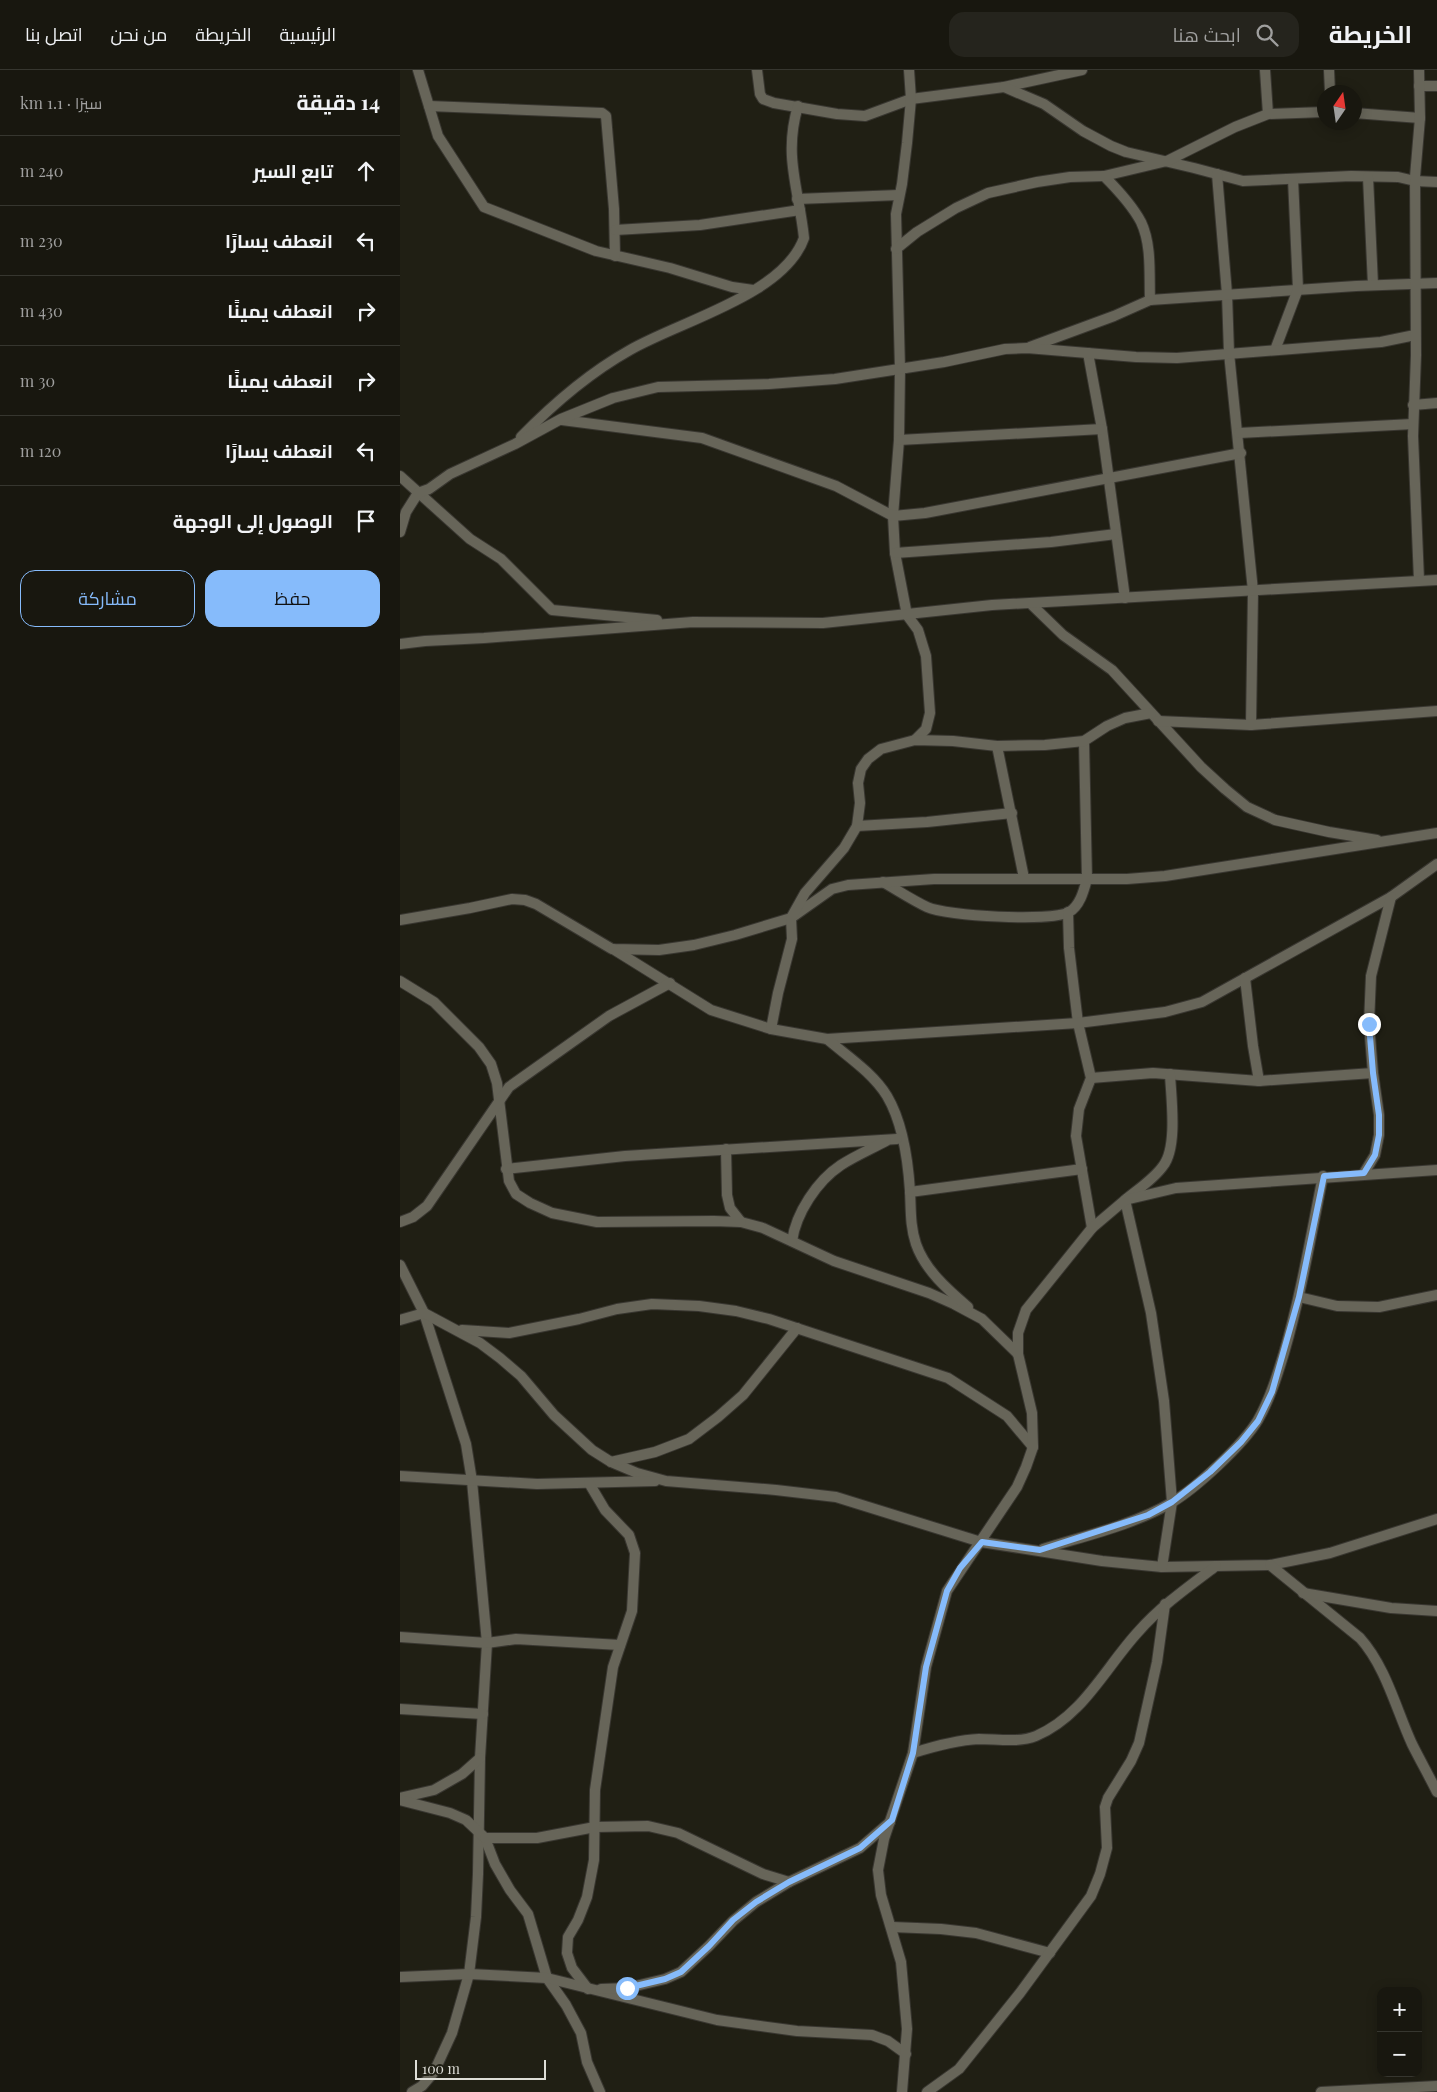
<!DOCTYPE html>
<html lang="ar">
<head>
<meta charset="utf-8">
<style>
	:root { --surface:#18170f; --page:#25241d; --text:#f1f3f6; --muted:#9f9f9e; --line:#36362f; --accent:#86bbfb }
	body { margin:0; font-family:"Playfair Display",Cairo,serif; background:var(--page); color:var(--text); direction:rtl }
	.controls { position:absolute; right:15px; bottom:15px; display:grid; overflow:hidden; border-radius:10px; box-shadow:0 2px 12px #0003 }
	.controls button { width:45px; height:45px; display:grid; place-items:center; padding:0; border:0; border-bottom:1px solid var(--line); background:var(--surface); color:var(--text); font:25px sans-serif }
	.compass { position:absolute; left:917px; top:15px; width:45px; height:45px; border-radius:50%; background:var(--surface); box-shadow:0 2px 12px #0003; rotate:13deg }
	.scale { position:absolute; left:15px; bottom:12px; width:131px; box-sizing:border-box; padding-left:5px; border:2px solid #deded7; border-top:0; font-size:14px; line-height:18px; white-space:nowrap; color:#deded7; -webkit-text-stroke:4px #201f14; paint-order:stroke }
	.stop { position:absolute; width:15px; height:15px; margin:-11px; border:4px solid #86bbfb; border-radius:50%; background:#fff }
	.stop.end { background:#86bbfb; border-color:#fff; box-shadow:0 1px 5px #0008 }
	.list { margin:0; padding:0; list-style:none }
	h2 { display:flex; justify-content:space-between; align-items:center; height:65px; margin:0; padding:0 20px; font-size:21px }
	h2 small { font-size:16px; font-weight:400; color:var(--muted) }
	.list li { display:grid; grid-template-columns:32px 1fr auto; gap:15px; align-items:center; box-sizing:border-box; height:70px; padding:0 20px; border-top:1px solid var(--line) }
	.list b { display:block; font-size:19px; white-space:nowrap }
	.list em { font-size:16px; font-style:normal; color:var(--muted) }
	.actions { display:flex; gap:10px; padding:15px 20px }
	.actions a { flex:1; padding:11px 0; border:1px solid var(--accent); border-radius:15px; text-align:center; font-size:18px; color:var(--accent) }
	.actions .main { background:var(--accent); color:#111 }
	.icon { flex:none; width:28px; height:28px; fill:none; stroke:currentColor; stroke-width:2; stroke-linecap:round; stroke-linejoin:round }
	.map { position:relative; flex:none; width:1037px; height:2022px; overflow:hidden; direction:ltr }
	header { display:flex; align-items:center; gap:30px; box-sizing:border-box; height:70px; padding:0 25px; background:var(--surface); border-bottom:1px solid var(--line) }
	header strong { font-size:24px }
	nav { display:flex; gap:28px; margin-inline-start:auto; font-size:18px }
	.search { width:350px; height:45px; background:var(--page); display:flex; align-items:center; gap:12px; box-sizing:border-box; padding:0 18px; border-radius:15px; color:var(--muted); font-size:19px }
	main { display:flex }
	aside { flex:1; background:var(--surface) }
	.map>svg:first-child { display:block }
	.lines { fill:none; stroke-linecap:round; stroke-linejoin:round }
	.minor-casing { stroke:#393731; stroke-width:12 }
	.minor { stroke:#676559; stroke-width:10 }
	.route { stroke:#86bbfb; stroke-width:6 }
</style>
</head>
<body>
<header>
<strong>الخريطة</strong>
<div class="search"><svg class="icon" aria-label="search" viewBox="0 0 24 24"><circle cx="10" cy="10" r="6"/><path d="M15 15l6 6"/></svg>ابحث هنا</div>
<nav><a>الرئيسية</a><a>الخريطة</a><a>من نحن</a><a>اتصل بنا</a></nav>
</header>
<main>
<div class="map">
<svg width="1037" height="2022" viewBox="0 0 1037 2022">
	<rect width="100%" height="100%" fill="#201f14"/>
	<g class="lines">
		<g class="minor-casing">
			<g id="minor">
				<path d="M18 0 38 66 84 137 196 181 270 198 332 217 353 220"/>
				<path d="M357 0 360 24 363 29 374 33 437 44 465 46 511 29 604 17 682 0"/>
				<path d="M509 0 511 29 507 73 502 114 496 144 500 299 499 370 493 446 495 483 507 545 518 560 526 586 530 643 526 659 515 670"/>
				<path d="M865 0 868 44"/>
				<path d="M929 0 930 22"/>
				<path d="M1019 16H1037"/>
				<path d="M604 17 644 34 683 61 711 76 726 82 794 98 843 111 951 106 998 107 1015 111 1037 112"/>
				<path d="M29 36 202 43 206 46 214 139 215 186"/>
				<path d="M954 43 1020 48"/>
				<path d="M817 104 827 224 829 283 853 521 851 655"/>
				<path d="M704 106C718 120 732 135 741 152 752 175 749 205 750 230"/>
				<path d="M968 107 973 215"/>
				<path d="M397 129 499 125"/>
				<path d="M215 160 300 155 400 140"/>
				<path d="M496 179 517 162 556 138 588 123 637 112 670 107 704 106 767 91 835 57 868 44 924 42"/>
				<path d="M630 277 714 246 750 230 956 216 1037 213"/>
				<path d="M875 280 898 219 893 109"/>
				<path d="M688 283 702 359 725 528"/>
				<path d="M1013 335 1037 333"/>
				<path d="M162 350 302 368 436 416 493 446 525 443 841 383"/>
				<path d="M839 363 1013 354"/>
				<path d="M121 367C154 333 189 303 230 280 280 251 384 225 404 168 399 119 383 86 398 36"/>
				<path d="M499 370 702 359"/>
				<path d="M0 406 70 469 101 489 152 540 257 550"/>
				<path d="M0 462 6 442 18 423 29 419 50 404 115 374 161 349 213 328 258 317 369 314 435 309 544 292 605 279 627 278 736 287 777 288 981 272 1015 265"/>
				<path d="M495 483 651 472 716 464"/>
				<path d="M1019 510 1013 366 1016 285 1015 107 1020 48 1019 0"/>
				<path d="M631 534 663 565 712 600 801 697 825 719 847 737 875 750 929 762 977 770"/>
				<path d="M0 574 25 571 84 568 293 552 423 553 592 535 1037 510"/>
				<path d="M758 651 851 655 1037 641"/>
				<path d="M597 676 624 808"/>
				<path d="M457 756 527 752 612 743"/>
				<path d="M483 812C497 820 512 830 527 837 546 846 651 852 669 842 680 836 684 820 687 809L684 671"/>
				<path d="M668 842 669 878 678 953 691 1008 679 1039 676 1066 692 1158"/>
				<path d="M0 850 70 838 112 829 125 830 136 834 212 879 259 880 294 875 335 865 391 848 432 819 448 815 534 809H727L765 806 1037 763"/>
				<path d="M213 879 311 940 371 959 427 969 678 953 765 942 802 932 991 827 1037 794"/>
				<path d="M845 908 853 976 859 1011"/>
				<path d="M0 911 34 932 79 977 91 994 97 1013 109 1111 116 1124 130 1133 152 1143 197 1152 314 1151 341 1152 363 1158 434 1191 529 1223 554 1234 582 1249 618 1284"/>
				<path d="M371 959 378 923 392 869 391 848 405 823 444 778 457 756 460 733 458 713 461 699 468 689 481 679 515 670 553 671 597 676 645 675 684 671 707 656 725 648 751 643"/>
				<path d="M427 969C447 986 473 1003 487 1026 503 1053 508 1090 510 1121 511 1140 510 1156 516 1174 525 1200 548 1220 568 1237"/>
				<path d="M691 1008 753 1003 859 1011 973 1003"/>
				<path d="M326 1079 327 1125 330 1138 341 1152"/>
				<path d="M106 1099 225 1086 497 1069"/>
				<path d="M964 1103 975 1085 979 1065V1045L973 1003 969 954 971 906 991 827"/>
				<path d="M510 1122 682 1099"/>
				<path d="M0 1152 13 1147 27 1136 109 1017 209 946 270 913"/>
				<path d="M392 1171C396 1143 417 1111 441 1095 455 1086 471 1079 486 1071"/>
				<path d="M0 1195 24 1243 66 1374 72 1411 87 1573 80 1688 78 1804 76 1847 69 1904 52 1963 34 2002 22 2016 12 2022"/>
				<path d="M899 1227 937 1236 979 1237 1037 1225"/>
				<path d="M0 1250 24 1243 80 1273 100 1288 121 1306 154 1345 192 1380 211 1392 237 1403 266 1411 376 1420 436 1427 581 1472 702 1491 762 1497 870 1495 930 1483 1037 1449"/>
				<path d="M62 1260 109 1263 179 1249 217 1239 252 1234 299 1236 336 1241 369 1249 548 1308 607 1346 633 1377"/>
				<path d="M211 1392 255 1382 289 1369 318 1347 343 1325 397 1258"/>
				<path d="M0 1406 137 1414 255 1411"/>
				<path d="M643 1479C684 1466 733 1455 771 1433 796 1418 843 1375 858 1350 870 1329 877 1306 884 1283 901 1225 911 1165 923 1106"/>
				<path d="M870 1495 960 1568C986 1597 996 1639 1012 1674 1020 1690 1029 1706 1037 1722"/>
				<path d="M762 1497 772 1432 764 1331 751 1243 725 1130C737 1120 754 1109 763 1096 778 1077 771 1027 770 1004"/>
				<path d="M903 1523 991 1538 1037 1541"/>
				<path d="M0 1567 87 1573 116 1569 220 1575"/>
				<path d="M0 1639 83 1644"/>
				<path d="M513 1683C535 1676 556 1670 579 1669 597 1669 619 1673 636 1666 683 1646 705 1598 738 1562 761 1536 788 1517 816 1496"/>
				<path d="M0 1728 34 1720 62 1704 80 1688"/>
				<path d="M0 1730 50 1743 66 1750 85 1768 95 1794 110 1820 128 1844 147 1908 166 1935 181 1963 187 1992 200 2022"/>
				<path d="M85 1768H137L195 1757 248 1756 278 1763 363 1804 389 1812"/>
				<path d="M492 1857 541 1859 576 1863 650 1883"/>
				<path d="M0 1907 69 1904 147 1908 317 1950 397 1961 472 1965 488 1971 506 1984"/>
				<path d="M188 1919 172 1898 167 1883 168 1867 178 1850 187 1827 194 1790 195 1720 213 1597 232 1541 235 1483 229 1465 205 1440 189 1413"/>
				<path d="M201 1919 227 1918 265 1909 281 1902 309 1876 333 1851 356 1832 389 1812 460 1778 490 1752"/>
				<path d="M502 2022 507 1959 501 1892 481 1825 478 1800 484 1769 513 1683 526 1597 547 1521 617 1417 626 1397 633 1377 632 1343 618 1284V1263L626 1240 692 1158 725 1130 776 1118 1037 1100"/>
				<path d="M527 2022 559 1999 620 1923 691 1826 700 1804 707 1778 705 1737 708 1728 731 1691 739 1673 757 1592 765 1534"/>
				<path d="M921 2022 1037 2016"/>
			</g>
		</g>
		<use href="#minor" class="minor"/>
	</g>
	<g class="lines">
		<path class="route" d="M227 1918 265 1909 281 1902 309 1876 333 1850 356 1832 389 1812 460 1778 492 1750 513 1683 526 1597 547 1521 560 1498 582 1472 640 1480 748 1445 772 1432 810 1402 841 1372 858 1351 872 1322 899 1227 924 1106 964 1103 975 1085 979 1065V1045L973 1003 969 954"/>
	</g>
</svg>
<div class="controls">
<button>+</button>
<button>−</button>
</div>
<svg class="compass" viewBox="-18 -18 36 36"><path d="M0-13l5 13h-10z" fill="#e53935"/><path d="M0 13l5-13h-10z" fill="#9f9f9e"/></svg>
<div class="scale">100 m</div>
<div class="stop" style="left:227px;top:1918px"></div>
<div class="stop end" style="left:969px;top:954px"></div>
</div>
<aside>
<h2>14 دقيقة<small>سيرًا · 1.1 km</small></h2>
<ul class="list">
<li><svg class="icon" aria-label="ahead" viewBox="0 0 24 24"><path d="M12 20V5M6 11l6-6 6 6"/></svg><div><b>تابع السير</b></div><em>240 m</em></li>
<li><svg class="icon" aria-label="left" viewBox="0 0 24 24"><path d="M17 20v-9H6M10 6l-5 5 5 5"/></svg><div><b>انعطف يسارًا</b></div><em>230 m</em></li>
<li><svg class="icon" aria-label="right" viewBox="0 0 24 24"><path d="M7 20v-9h11M14 6l5 5-5 5"/></svg><div><b>انعطف يمينًا</b></div><em>430 m</em></li>
<li><svg class="icon" aria-label="right" viewBox="0 0 24 24"><path d="M7 20v-9h11M14 6l5 5-5 5"/></svg><div><b>انعطف يمينًا</b></div><em>30 m</em></li>
<li><svg class="icon" aria-label="left" viewBox="0 0 24 24"><path d="M17 20v-9H6M10 6l-5 5 5 5"/></svg><div><b>انعطف يسارًا</b></div><em>120 m</em></li>
<li><svg class="icon" aria-label="arrive" viewBox="0 0 24 24"><path d="M6 21V4h12l-3 4 3 4H6"/></svg><div><b>الوصول إلى الوجهة</b></div></li>
</ul>
<div class="actions"><a class="main">حفظ</a><a>مشاركة</a></div>
</aside>
</main>
</body>
</html>
